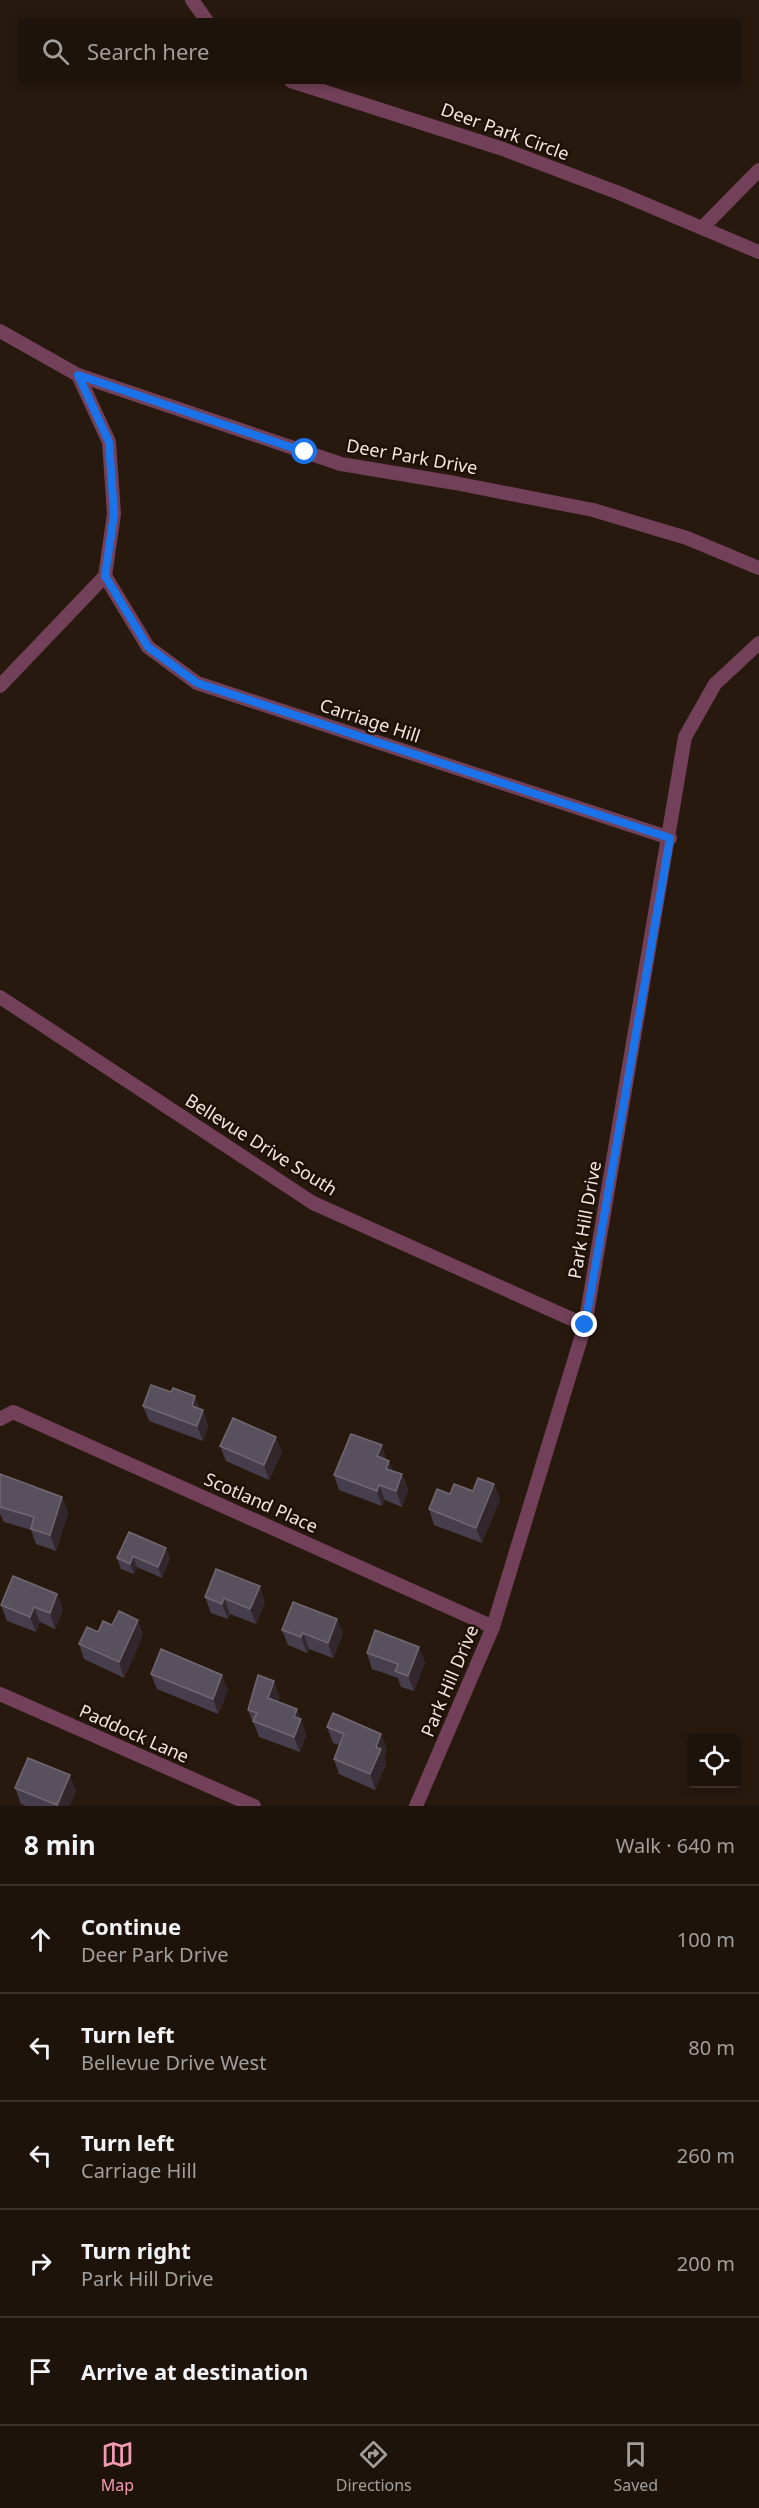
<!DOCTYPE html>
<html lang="en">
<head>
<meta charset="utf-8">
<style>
	:root { --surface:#1e130a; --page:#261c13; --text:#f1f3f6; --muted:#a19e9c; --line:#3c322b; --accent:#f19ab3 }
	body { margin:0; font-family:"Noto Sans",sans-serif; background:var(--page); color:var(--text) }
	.controls { position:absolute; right:18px; bottom:18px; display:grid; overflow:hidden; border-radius:6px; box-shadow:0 3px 9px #0003 }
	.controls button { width:54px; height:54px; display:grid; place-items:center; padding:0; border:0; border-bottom:2px solid var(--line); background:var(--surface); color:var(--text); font:30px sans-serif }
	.stop { position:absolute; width:18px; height:18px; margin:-14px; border:4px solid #1a73e8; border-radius:50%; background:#fff }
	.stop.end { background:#1a73e8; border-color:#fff; box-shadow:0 2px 6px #0008 }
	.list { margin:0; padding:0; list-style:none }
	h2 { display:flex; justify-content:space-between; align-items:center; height:78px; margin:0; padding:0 24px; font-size:26px }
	h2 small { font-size:20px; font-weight:400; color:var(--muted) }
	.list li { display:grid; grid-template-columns:39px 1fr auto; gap:18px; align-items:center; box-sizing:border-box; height:108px; padding:0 24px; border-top:2px solid var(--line) }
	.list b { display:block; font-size:22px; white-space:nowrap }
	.list p { margin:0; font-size:20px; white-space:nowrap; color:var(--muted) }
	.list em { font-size:20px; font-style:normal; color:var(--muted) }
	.icon { flex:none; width:33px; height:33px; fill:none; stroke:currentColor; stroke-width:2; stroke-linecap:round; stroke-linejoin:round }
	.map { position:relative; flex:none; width:759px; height:1806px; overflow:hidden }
	.search { position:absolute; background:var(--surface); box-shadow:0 3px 9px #0003; left:18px; right:18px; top:18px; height:66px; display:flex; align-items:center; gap:15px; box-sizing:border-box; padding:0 21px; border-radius:6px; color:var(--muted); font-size:22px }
	.sheet { height:618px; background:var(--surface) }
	nav { display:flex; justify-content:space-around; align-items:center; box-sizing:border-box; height:84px; border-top:2px solid var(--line); background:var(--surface); font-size:16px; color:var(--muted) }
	nav a { display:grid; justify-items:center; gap:3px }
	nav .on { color:var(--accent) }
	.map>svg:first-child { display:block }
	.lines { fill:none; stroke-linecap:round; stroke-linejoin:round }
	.minor { stroke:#724058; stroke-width:14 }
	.wall { fill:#473e4d }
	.shaded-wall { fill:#33272d }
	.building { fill:#59505d; stroke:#716771; stroke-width:1.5 }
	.route { stroke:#1a73e8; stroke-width:8 }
	.labels { text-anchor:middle; stroke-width:5; stroke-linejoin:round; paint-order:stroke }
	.street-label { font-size:18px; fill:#f1e6de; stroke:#1e1006 }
</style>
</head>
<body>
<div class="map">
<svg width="759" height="1806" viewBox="0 0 759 1806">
	<rect width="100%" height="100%" fill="#28190e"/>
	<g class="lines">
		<g class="minor">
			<path d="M192 0 207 21"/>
			<path d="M291 81 503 149 619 193 759 252"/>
			<path d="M702 228 759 170"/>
			<path d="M0 331 78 375 341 464 455 483 593 510 687 538 759 568"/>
			<path d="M105 576 148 647 197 683 670 838"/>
			<path d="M0 686 105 576 114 514 109 442 78 375"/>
			<path d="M0 997 313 1203 585 1325"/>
			<path d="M0 1419 13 1412 493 1627"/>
			<path d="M0 1694 254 1806"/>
			<path d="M416 1806 493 1627 585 1325 685 737 715 684 759 643"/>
		</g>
	</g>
	<g class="wall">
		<path d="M171 1392 195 1396 200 1410H203L208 1426 203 1441 149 1421 143 1406Z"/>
		<path d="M220 1446 282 1452 269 1480 226 1461Z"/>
		<path d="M387 1460 393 1471 402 1474 408 1490 402 1507 385 1500 382 1506 339 1490 334 1475Z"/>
		<path d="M0 1474 62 1497 68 1513 56 1551 36 1544 31 1530 4 1522 0 1514Z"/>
		<path d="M494 1484 500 1499 482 1543 434 1525 429 1509 450 1494 473 1491Z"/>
		<path d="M129 1532 170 1558 162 1578 137 1567 134 1574 121 1569 117 1558Z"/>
		<path d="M57 1594 63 1610 55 1629 40 1622 36 1632 7 1621 1 1605Z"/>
		<path d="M205 1597 265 1602 256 1624 230 1614 228 1619 211 1613Z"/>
		<path d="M112 1625 143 1635 124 1678 84 1659 79 1644 98 1632Z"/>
		<path d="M282 1630 343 1634 333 1658 309 1649 307 1653 288 1645Z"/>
		<path d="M367 1653 425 1662 414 1691 401 1687 398 1678 372 1669Z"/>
		<path d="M151 1674 228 1690 218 1714 157 1689Z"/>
		<path d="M280 1697 278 1701 297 1709 306 1735 300 1752 259 1737 255 1726 254 1725 248 1710Z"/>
		<path d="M327 1727 387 1749 384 1757 386 1764 375 1790 339 1774 334 1759 339 1745 333 1743Z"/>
		<path d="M15 1788 76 1791 69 1806H26L21 1804Z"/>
	</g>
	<g class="shaded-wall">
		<path d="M195 1396 201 1412 192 1406Z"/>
		<path d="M203 1410 208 1426 203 1441 197 1426Z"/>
		<path d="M276 1437 282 1452 269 1480 264 1465Z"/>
		<path d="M382 1445 387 1461 377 1456Z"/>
		<path d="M389 1461 395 1476 386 1469Z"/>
		<path d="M402 1474 408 1490 402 1507 396 1491Z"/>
		<path d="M494 1484 500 1499 482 1543 476 1528Z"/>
		<path d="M379 1485 385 1500 382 1506 377 1491Z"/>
		<path d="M62 1497 68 1513 56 1551 50 1535Z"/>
		<path d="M166 1548 170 1558 162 1578 158 1567Z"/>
		<path d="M133 1556 137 1567 134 1574 130 1564Z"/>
		<path d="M260 1586 265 1602 256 1624 250 1609Z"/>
		<path d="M57 1594 63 1610 55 1629 50 1613Z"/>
		<path d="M224 1598 230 1614 228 1619 222 1604Z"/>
		<path d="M34 1607 40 1622 36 1632 30 1617Z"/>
		<path d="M337 1619 343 1634 333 1658 328 1643Z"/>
		<path d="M138 1620 143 1635 124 1678 119 1662Z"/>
		<path d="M303 1633 309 1649 307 1653 301 1637Z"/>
		<path d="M419 1647 425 1662 414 1691 408 1676Z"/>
		<path d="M222 1675 228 1690 218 1714 213 1699Z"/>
		<path d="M274 1681 280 1697 274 1713 268 1698Z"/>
		<path d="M297 1709 306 1735 300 1752 294 1737V1717Z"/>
		<path d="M381 1734 387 1749 384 1757 386 1764 375 1790 370 1774 376 1747Z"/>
		<path d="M70 1775 76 1791 69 1806H58Z"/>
	</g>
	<g class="building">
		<path d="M151 1385 171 1392 173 1388 195 1396 192 1406 203 1410 197 1426 143 1406Z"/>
		<path d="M233 1418 276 1437 264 1465 220 1446Z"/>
		<path d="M351 1434 382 1445 377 1456 389 1461 386 1469 402 1474 396 1491 379 1485 377 1491 334 1475Z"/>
		<path d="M0 1474 62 1497 50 1535 31 1529 34 1517 0 1507Z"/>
		<path d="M478 1478 494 1484 476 1528 429 1509 437 1489 450 1494 454 1484 473 1491Z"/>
		<path d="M129 1532 166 1548 158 1567 133 1556 130 1564 117 1558Z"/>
		<path d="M216 1569 260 1586 250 1609 224 1598 222 1604 205 1597Z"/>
		<path d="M13 1576 57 1594 50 1613 34 1607 30 1617 1 1605Z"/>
		<path d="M293 1602 337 1619 328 1643 303 1633 301 1637 282 1630Z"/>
		<path d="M119 1611 138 1620 119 1662 79 1644 87 1627 98 1632 103 1621 112 1625Z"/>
		<path d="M375 1630 419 1647 408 1676 395 1671 398 1664 367 1653Z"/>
		<path d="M161 1649 222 1675 213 1699 151 1674Z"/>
		<path d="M258 1675 274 1681 268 1698 297 1709 294 1717 301 1719 294 1737 253 1721 257 1713 248 1710Z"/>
		<path d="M333 1713 381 1734 376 1747 381 1749 370 1774 334 1759 344 1734 327 1727Z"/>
		<path d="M28 1758 70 1775 57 1805 15 1788Z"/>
	</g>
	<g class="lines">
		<path class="route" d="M305 452 78 375 109 442 114 514 105 576 148 647 197 683 670 838 585 1325"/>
	</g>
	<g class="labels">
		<g class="street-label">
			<text transform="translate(505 132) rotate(20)" y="6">Deer Park Circle</text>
			<text transform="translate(412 457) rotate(10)" y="6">Deer Park Drive</text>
			<text transform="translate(370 721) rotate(18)" y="6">Carriage Hill</text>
			<text transform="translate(261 1145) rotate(32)" y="6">Bellevue Drive South</text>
			<text transform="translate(585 1220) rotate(-80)" y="6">Park Hill Drive</text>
			<text transform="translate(261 1503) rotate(24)" y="6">Scotland Place</text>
			<text transform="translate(450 1681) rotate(-67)" y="6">Park Hill Drive</text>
			<text transform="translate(134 1734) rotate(24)" y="6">Paddock Lane</text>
		</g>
	</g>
</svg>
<div class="controls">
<button><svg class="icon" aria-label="locate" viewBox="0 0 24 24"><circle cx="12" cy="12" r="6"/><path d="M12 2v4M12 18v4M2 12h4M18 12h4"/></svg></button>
</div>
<div class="stop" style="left:305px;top:452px"></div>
<div class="stop end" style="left:585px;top:1325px"></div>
<div class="search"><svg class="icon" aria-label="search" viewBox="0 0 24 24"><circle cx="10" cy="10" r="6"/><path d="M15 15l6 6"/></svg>Search here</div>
</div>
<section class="sheet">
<h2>8 min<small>Walk · 640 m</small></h2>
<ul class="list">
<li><svg class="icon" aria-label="ahead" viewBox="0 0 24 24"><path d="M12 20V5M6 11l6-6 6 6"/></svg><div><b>Continue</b><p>Deer Park Drive</p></div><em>100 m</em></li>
<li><svg class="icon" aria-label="left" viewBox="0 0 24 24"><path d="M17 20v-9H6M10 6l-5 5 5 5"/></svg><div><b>Turn left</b><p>Bellevue Drive West</p></div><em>80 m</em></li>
<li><svg class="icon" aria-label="left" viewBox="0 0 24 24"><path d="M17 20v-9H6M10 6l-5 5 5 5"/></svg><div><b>Turn left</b><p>Carriage Hill</p></div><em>260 m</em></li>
<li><svg class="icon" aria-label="right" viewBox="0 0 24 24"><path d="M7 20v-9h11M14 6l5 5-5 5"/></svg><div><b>Turn right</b><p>Park Hill Drive</p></div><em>200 m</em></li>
<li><svg class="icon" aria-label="arrive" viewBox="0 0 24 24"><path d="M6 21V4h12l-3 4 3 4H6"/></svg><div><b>Arrive at destination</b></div></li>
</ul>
</section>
<nav>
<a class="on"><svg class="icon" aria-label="map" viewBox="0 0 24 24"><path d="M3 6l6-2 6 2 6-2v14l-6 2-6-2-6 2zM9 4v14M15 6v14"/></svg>Map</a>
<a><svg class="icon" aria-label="directions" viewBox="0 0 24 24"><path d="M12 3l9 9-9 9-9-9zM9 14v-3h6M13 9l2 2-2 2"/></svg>Directions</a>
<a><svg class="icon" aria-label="saved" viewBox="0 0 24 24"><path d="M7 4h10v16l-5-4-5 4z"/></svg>Saved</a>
</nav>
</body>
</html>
